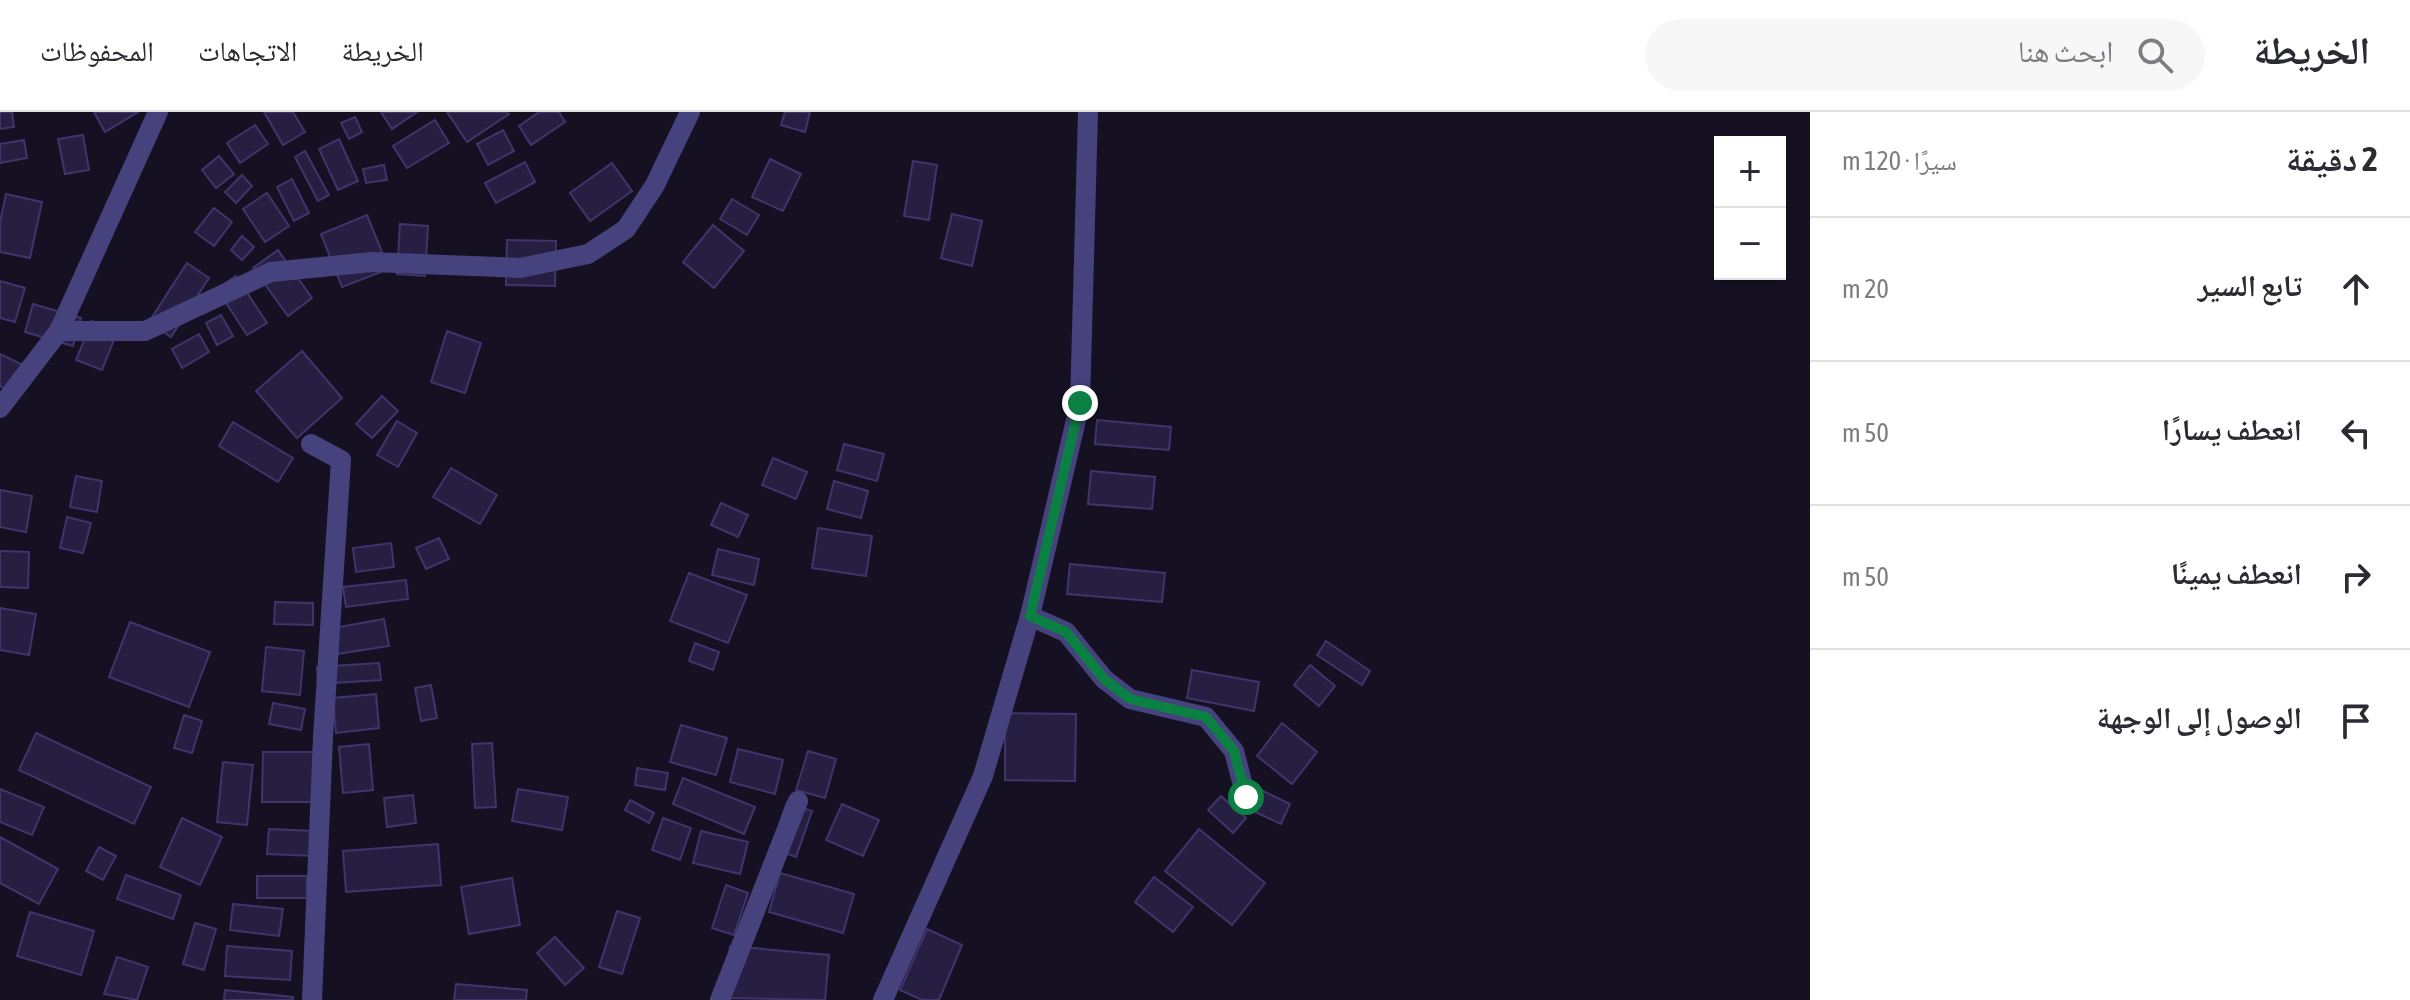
<!DOCTYPE html>
<html lang="ar">
<head>
<meta charset="utf-8">
<style>
	:root { --surface:#fff; --page:#f7f7f7; --text:#2b2b33; --muted:#7c7c81; --line:#e1e1e2 }
	body { margin:0; font-family:"Asap Condensed","Noto Naskh Arabic",sans-serif; background:var(--page); color:var(--text); direction:rtl }
	.controls { position:absolute; right:24px; top:24px; display:grid; overflow:hidden; border-radius:0px; box-shadow:0 2px 6px #0004 }
	.controls button { width:72px; height:72px; display:grid; place-items:center; padding:0; border:0; border-bottom:2px solid var(--line); background:var(--surface); color:var(--text); font:40px sans-serif }
	.stop { position:absolute; width:24px; height:24px; margin:-18px; border:6px solid #0b8043; border-radius:50%; background:#fff }
	.stop.end { background:#0b8043; border-color:#fff; box-shadow:0 2px 8px #0008 }
	.list { margin:0; padding:0; list-style:none }
	h2 { display:flex; justify-content:space-between; align-items:center; height:104px; margin:0; padding:0 32px; font-size:34px }
	h2 small { font-size:26px; font-weight:400; color:var(--muted) }
	.list li { display:grid; grid-template-columns:52px 1fr auto; gap:24px; align-items:center; box-sizing:border-box; height:144px; padding:0 32px; border-top:2px solid var(--line) }
	.list b { display:block; font-size:30px; white-space:nowrap }
	.list em { font-size:26px; font-style:normal; color:var(--muted) }
	.icon { flex:none; width:44px; height:44px; fill:none; stroke:currentColor; stroke-width:2; stroke-linecap:round; stroke-linejoin:round }
	.map { position:relative; flex:none; width:1810px; height:888px; overflow:hidden; direction:ltr }
	header { display:flex; align-items:center; gap:48px; box-sizing:border-box; height:112px; padding:0 40px; background:var(--surface); border-bottom:2px solid var(--line) }
	header strong { font-size:38px }
	nav { display:flex; gap:44px; margin-inline-start:auto; font-size:28px }
	.search { width:560px; height:72px; background:var(--page); display:flex; align-items:center; gap:20px; box-sizing:border-box; padding:0 28px; border-radius:44px; color:var(--muted); font-size:30px }
	main { display:flex }
	aside { flex:1; background:var(--surface) }
	.map>svg:first-child { display:block }
	.building { fill:#271f42; stroke:#40346b; stroke-width:2 }
	.lines { fill:none; stroke-linecap:round; stroke-linejoin:round }
	.street { stroke:#45427d; stroke-width:20 }
	.route { stroke:#0b8043; stroke-width:10 }
</style>
</head>
<body>
<header>
<strong>الخريطة</strong>
<div class="search"><svg class="icon" aria-label="search" viewBox="0 0 24 24"><circle cx="10" cy="10" r="6"/><path d="M15 15l6 6"/></svg>ابحث هنا</div>
<nav><a>الخريطة</a><a>الاتجاهات</a><a>المحفوظات</a></nav>
</header>
<main>
<aside>
<h2>2 دقيقة<small>سيرًا · 120 m</small></h2>
<ul class="list">
<li><svg class="icon" aria-label="ahead" viewBox="0 0 24 24"><path d="M12 20V5M6 11l6-6 6 6"/></svg><div><b>تابع السير</b></div><em>20 m</em></li>
<li><svg class="icon" aria-label="left" viewBox="0 0 24 24"><path d="M17 20v-9H6M10 6l-5 5 5 5"/></svg><div><b>انعطف يسارًا</b></div><em>50 m</em></li>
<li><svg class="icon" aria-label="right" viewBox="0 0 24 24"><path d="M7 20v-9h11M14 6l5 5-5 5"/></svg><div><b>انعطف يمينًا</b></div><em>50 m</em></li>
<li><svg class="icon" aria-label="arrive" viewBox="0 0 24 24"><path d="M6 21V4h12l-3 4 3 4H6"/></svg><div><b>الوصول إلى الوجهة</b></div></li>
</ul>
</aside>
<div class="map">
<svg width="1810" height="888" viewBox="0 0 1810 888">
	<rect width="100%" height="100%" fill="#151123"/>
	<g class="building">
		<path d="M0 0H12L14 15 0 17Z"/>
		<path d="M94 0H138L105 20Z"/>
		<path d="M264 0H293L305 20 283 33Z"/>
		<path d="M381 0H417L392 17Z"/>
		<path d="M447 0H507L509 2 467 30Z"/>
		<path d="M539 0H559L565 10 531 33 519 14Z"/>
		<path d="M785 0H810L805 20 781 13Z"/>
		<path d="M355 5 362 20 349 27 341 11Z"/>
		<path d="M435 8 449 31 407 56 393 34Z"/>
		<path d="M255 13 268 32 240 51 227 31Z"/>
		<path d="M503 18 514 39 488 53 477 32Z"/>
		<path d="M83 23 89 58 65 62 58 27Z"/>
		<path d="M339 27 358 69 338 78 319 37Z"/>
		<path d="M24 28 27 46 0 51V32Z"/>
		<path d="M305 39 329 83 318 89 295 45Z"/>
		<path d="M219 44 234 62 216 76 202 58Z"/>
		<path d="M770 47 801 62 783 99 752 85Z"/>
		<path d="M913 49 937 53 929 108 904 104Z"/>
		<path d="M525 50 535 70 496 91 485 71Z"/>
		<path d="M612 51 632 79 590 109 570 81Z"/>
		<path d="M384 53 387 68 366 71 363 57Z"/>
		<path d="M242 63 252 74 236 91 225 80Z"/>
		<path d="M292 67 309 101 294 109 277 75Z"/>
		<path d="M267 81 289 114 265 130 243 97Z"/>
		<path d="M6 82 42 90 30 146 0 140V110Z"/>
		<path d="M732 87 759 103 747 123 720 107Z"/>
		<path d="M214 96 232 110 214 134 195 120Z"/>
		<path d="M952 102 982 109 972 154 941 146Z"/>
		<path d="M367 103 389 157 342 175 321 122Z"/>
		<path d="M400 112 428 114 425 164 397 162Z"/>
		<path d="M713 113 744 139 714 176 683 150Z"/>
		<path d="M242 124 254 135 242 148 231 138Z"/>
		<path d="M507 128 556 129 555 174 506 173Z"/>
		<path d="M278 138 312 186 288 204 253 156Z"/>
		<path d="M187 151 209 166 171 225 149 210Z"/>
		<path d="M236 164 267 211 247 223 217 177Z"/>
		<path d="M0 169 25 176 15 210 0 206Z"/>
		<path d="M33 192 81 206 73 234 25 220Z"/>
		<path d="M221 203 233 224 217 233 206 211Z"/>
		<path d="M92 209 117 220 102 258 76 248Z"/>
		<path d="M447 219 481 231 465 281 431 270Z"/>
		<path d="M199 222 209 240 182 256 172 237Z"/>
		<path d="M302 239 342 286 297 326 256 279Z"/>
		<path d="M0 242 25 254 13 281 0 274Z"/>
		<path d="M382 284 398 299 372 326 356 312Z"/>
		<path d="M1097 308 1171 315 1169 338 1095 332Z"/>
		<path d="M397 309 417 321 398 355 377 343Z"/>
		<path d="M233 310 293 346 278 370 219 334Z"/>
		<path d="M844 332 884 342 877 369 837 358Z"/>
		<path d="M773 346 807 360 796 387 762 373Z"/>
		<path d="M451 356 497 383 480 412 433 385Z"/>
		<path d="M1091 359 1155 365 1152 397 1088 392Z"/>
		<path d="M76 364 102 369 97 400 70 395Z"/>
		<path d="M834 369 868 379 861 406 827 397Z"/>
		<path d="M0 378 32 384 26 420 0 415Z"/>
		<path d="M721 391 748 403 738 425 711 413Z"/>
		<path d="M67 405 91 411 83 441 60 436Z"/>
		<path d="M818 416 872 424 866 464 812 456Z"/>
		<path d="M439 426 449 447 426 457 416 436Z"/>
		<path d="M391 431 394 455 356 460 353 436Z"/>
		<path d="M718 437 759 447 754 473 712 463Z"/>
		<path d="M0 439 29 440 28 476 0 475Z"/>
		<path d="M1070 452 1165 461 1162 490 1067 482Z"/>
		<path d="M689 461 747 483 728 531 670 509Z"/>
		<path d="M406 468 408 487 346 495 343 475Z"/>
		<path d="M275 490 313 491V513L274 512Z"/>
		<path d="M0 496 36 502 29 543 0 538Z"/>
		<path d="M384 507 389 534 337 542 333 516Z"/>
		<path d="M130 510 210 540 189 595 109 565Z"/>
		<path d="M1326 529 1370 559 1362 573 1317 543Z"/>
		<path d="M695 531 719 540 713 558 689 549Z"/>
		<path d="M266 535 304 539 300 583 262 579Z"/>
		<path d="M379 551 381 568 318 572 317 555Z"/>
		<path d="M1310 553 1335 574 1319 594 1294 573Z"/>
		<path d="M1192 558 1259 570 1254 599 1187 586Z"/>
		<path d="M431 573 437 606 421 609 415 576Z"/>
		<path d="M376 582 379 616 336 621 333 586Z"/>
		<path d="M273 591 305 597 301 618 269 612Z"/>
		<path d="M1005 601 1076 602 1075 669 1005 668Z"/>
		<path d="M184 603 202 609 192 641 174 636Z"/>
		<path d="M1282 611 1317 640 1292 672 1257 644Z"/>
		<path d="M681 613 727 626 716 663 670 650Z"/>
		<path d="M36 621 151 675 134 712 19 658Z"/>
		<path d="M492 631 496 695 475 696 472 632Z"/>
		<path d="M369 632 373 678 343 681 339 635Z"/>
		<path d="M738 637 783 648 775 682 730 670Z"/>
		<path d="M808 639 836 647 825 686 796 678Z"/>
		<path d="M263 640H317V690H262Z"/>
		<path d="M223 650 253 653 247 713 217 710Z"/>
		<path d="M637 656 668 661 665 678 635 673Z"/>
		<path d="M683 666 755 695 744 722 673 692Z"/>
		<path d="M0 677 44 695 32 723 0 710Z"/>
		<path d="M518 677 568 685 562 718 512 709Z"/>
		<path d="M1259 677 1290 692 1281 712 1249 697Z"/>
		<path d="M413 683 416 711 387 715 384 686Z"/>
		<path d="M1221 684 1246 706 1233 721 1208 698Z"/>
		<path d="M630 688 654 701 649 711 625 698Z"/>
		<path d="M787 690 812 699 796 745 771 736Z"/>
		<path d="M842 692 879 708 863 744 826 728Z"/>
		<path d="M182 706 222 725 200 773 160 755Z"/>
		<path d="M663 706 691 716 680 748 652 738Z"/>
		<path d="M269 717 315 719 314 744 267 742Z"/>
		<path d="M1199 717 1265 771 1232 813 1165 759Z"/>
		<path d="M701 719 748 730 740 762 693 751Z"/>
		<path d="M0 725 58 757 39 792 0 771Z"/>
		<path d="M438 732 441 773 346 780 343 739Z"/>
		<path d="M99 735 116 744 103 768 86 759Z"/>
		<path d="M780 761 854 782 843 821 769 800Z"/>
		<path d="M126 763 181 783 173 807 117 787Z"/>
		<rect x="257" y="764" width="50" height="22"/>
		<path d="M1154 765 1193 795 1173 820 1135 790Z"/>
		<path d="M512 766 520 813 469 822 461 775Z"/>
		<path d="M726 773 748 781 734 823 712 816Z"/>
		<path d="M233 792 283 797 279 824 230 818Z"/>
		<path d="M617 799 640 806 622 862 599 855Z"/>
		<path d="M30 800 94 819 81 863 17 844Z"/>
		<path d="M195 811 216 817 204 858 183 852Z"/>
		<path d="M927 817 962 833 939 888H922L900 878Z"/>
		<path d="M555 825 584 856 565 873 537 841Z"/>
		<path d="M227 834 292 839 290 868 225 864Z"/>
		<path d="M730 834 829 843 825 888 725 886Z"/>
		<path d="M117 845 148 855 137 888 104 882Z"/>
		<path d="M456 872 527 878 526 888H454Z"/>
		<path d="M225 878 293 885V888H224Z"/>
	</g>
	<g class="lines">
		<g class="street">
			<path d="M59 219H145L271 160 372 150 520 156 588 142 626 117 655 73 690 0"/>
			<path d="M0 296 59 219 158 0"/>
			<path d="M311 332 341 348 323 625 312 888"/>
			<path d="M1030 504 1066 520 1104 567 1130 587 1206 605 1234 639 1246 685"/>
			<path d="M720 888 798 689"/>
			<path d="M883 888 983 664 1030 504 1080 291 1088 0"/>
		</g>
	</g>
	<g class="lines">
		<path class="route" d="M1080 291 1030 504 1066 520 1104 567 1130 587 1206 605 1234 639 1246 685"/>
	</g>
</svg>
<div class="controls">
<button>+</button>
<button>−</button>
</div>
<div class="stop" style="left:1246px;top:685px"></div>
<div class="stop end" style="left:1080px;top:291px"></div>
</div>
</main>
</body>
</html>
